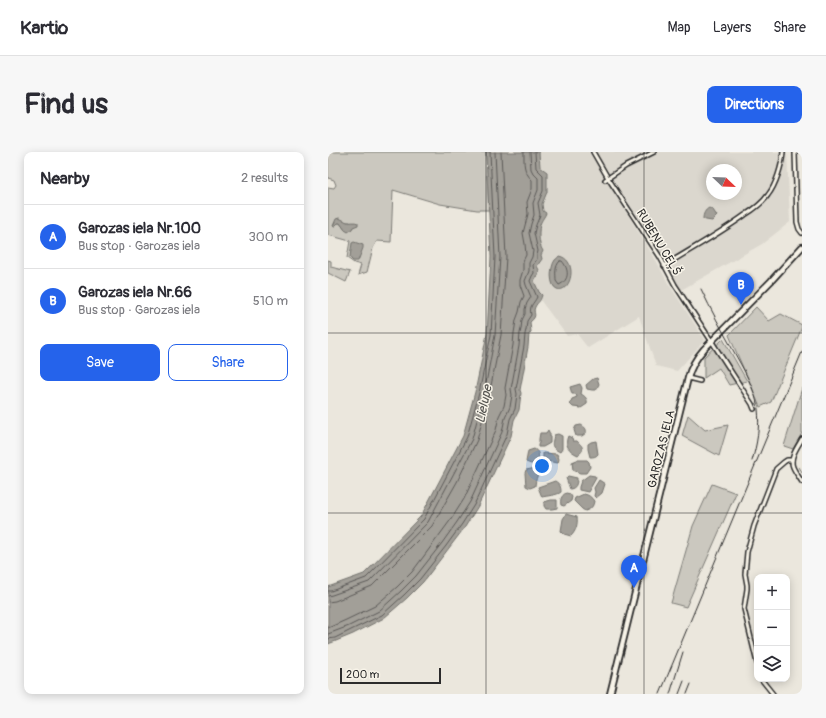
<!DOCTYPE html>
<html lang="en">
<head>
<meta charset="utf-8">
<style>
	:root { --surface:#fff; --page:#f7f7f7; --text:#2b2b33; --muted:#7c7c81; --line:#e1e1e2; --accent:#2563eb }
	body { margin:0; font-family:Pangolin,sans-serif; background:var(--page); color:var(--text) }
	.controls { position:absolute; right:12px; bottom:12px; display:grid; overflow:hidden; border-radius:8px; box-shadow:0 2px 10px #0003 }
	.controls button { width:36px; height:36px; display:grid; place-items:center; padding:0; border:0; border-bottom:1px solid var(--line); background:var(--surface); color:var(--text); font:20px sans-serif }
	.compass { position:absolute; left:378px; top:12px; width:36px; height:36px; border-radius:50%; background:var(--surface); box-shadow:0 2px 10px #0003; rotate:113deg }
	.scale { position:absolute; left:12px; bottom:10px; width:101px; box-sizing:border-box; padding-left:4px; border:2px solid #2b2b2b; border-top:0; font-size:11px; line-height:14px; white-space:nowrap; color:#2b2b2b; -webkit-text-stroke:3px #f7f3e8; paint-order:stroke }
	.you { position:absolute; left:214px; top:314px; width:14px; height:14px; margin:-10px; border:3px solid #fff; border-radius:50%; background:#1a73e8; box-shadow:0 0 0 6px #1a73e833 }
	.badge { display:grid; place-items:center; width:26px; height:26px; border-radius:50%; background:var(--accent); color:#fff; font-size:13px; font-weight:700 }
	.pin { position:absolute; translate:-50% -33px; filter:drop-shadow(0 1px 2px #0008) }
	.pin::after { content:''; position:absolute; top:21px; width:14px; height:12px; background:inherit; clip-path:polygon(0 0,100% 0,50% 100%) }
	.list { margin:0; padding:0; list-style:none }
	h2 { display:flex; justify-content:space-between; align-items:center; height:52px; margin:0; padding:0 16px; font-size:17px }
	h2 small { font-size:13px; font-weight:400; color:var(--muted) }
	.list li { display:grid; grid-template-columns:26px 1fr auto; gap:12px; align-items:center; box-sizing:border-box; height:64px; padding:0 16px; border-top:1px solid var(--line) }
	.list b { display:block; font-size:15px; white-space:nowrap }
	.list p { margin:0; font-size:13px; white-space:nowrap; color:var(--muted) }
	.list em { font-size:13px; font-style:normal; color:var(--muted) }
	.actions { display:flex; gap:8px; padding:12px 16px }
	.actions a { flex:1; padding:9px 0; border:1px solid var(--accent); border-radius:8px; text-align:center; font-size:14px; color:var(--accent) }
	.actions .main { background:var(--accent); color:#fff }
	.icon { flex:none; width:22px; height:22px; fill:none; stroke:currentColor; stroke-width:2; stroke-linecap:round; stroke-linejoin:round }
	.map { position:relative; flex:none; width:474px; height:542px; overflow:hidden; border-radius:8px }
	header { display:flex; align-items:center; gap:24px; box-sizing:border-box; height:56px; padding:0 20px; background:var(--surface); border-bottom:1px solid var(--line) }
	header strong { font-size:19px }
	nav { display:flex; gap:22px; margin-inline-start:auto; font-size:14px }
	.intro { display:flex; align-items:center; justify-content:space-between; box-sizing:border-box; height:96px; padding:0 24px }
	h1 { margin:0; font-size:28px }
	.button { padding:10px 18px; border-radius:8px; background:var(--accent); color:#fff; font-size:14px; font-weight:700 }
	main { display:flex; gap:24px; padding:0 24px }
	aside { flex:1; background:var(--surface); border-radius:8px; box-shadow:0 2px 10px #0003 }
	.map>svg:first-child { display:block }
	.built { fill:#dbd7ce; fill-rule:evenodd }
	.green { fill:#cbc8bf; stroke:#7b7a75; fill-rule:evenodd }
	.water { fill:#a29f98; stroke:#72716c }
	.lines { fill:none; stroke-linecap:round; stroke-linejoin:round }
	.shore { stroke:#5b5957; stroke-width:1 }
	.stream { stroke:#72716c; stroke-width:1 }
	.minor-casing { stroke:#2b2b2b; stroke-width:6 }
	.secondary-casing { stroke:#2b2b2b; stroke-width:8 }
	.minor { stroke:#f7f3e8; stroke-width:3 }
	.secondary { stroke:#f7f3e8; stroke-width:4.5 }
	.rail { stroke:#2b2b2b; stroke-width:1 }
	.grid { fill:none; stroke:#2b2b2b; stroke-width:1; stroke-opacity:0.55 }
	.labels { text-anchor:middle; stroke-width:3; stroke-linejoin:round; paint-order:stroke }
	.street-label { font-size:12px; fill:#2b2b2b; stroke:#f7f3e8 }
	.water-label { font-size:13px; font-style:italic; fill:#555451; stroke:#f7f3e8 }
</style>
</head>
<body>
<header>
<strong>Kartio</strong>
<nav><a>Map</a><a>Layers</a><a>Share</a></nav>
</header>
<div class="intro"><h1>Find us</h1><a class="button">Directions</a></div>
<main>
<aside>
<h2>Nearby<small>2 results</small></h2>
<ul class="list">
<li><span class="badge">A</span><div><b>Garozas iela Nr.100</b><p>Bus stop · Garozas iela</p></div><em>300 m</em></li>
<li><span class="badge">B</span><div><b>Garozas iela Nr.66</b><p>Bus stop · Garozas iela</p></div><em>510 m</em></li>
</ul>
<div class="actions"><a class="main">Save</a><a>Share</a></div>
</aside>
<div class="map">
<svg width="474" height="542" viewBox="0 0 474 542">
	<rect width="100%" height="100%" fill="#ebe7dd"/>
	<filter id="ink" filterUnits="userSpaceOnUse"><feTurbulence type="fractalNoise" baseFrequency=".025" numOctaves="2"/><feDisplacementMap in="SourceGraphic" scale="8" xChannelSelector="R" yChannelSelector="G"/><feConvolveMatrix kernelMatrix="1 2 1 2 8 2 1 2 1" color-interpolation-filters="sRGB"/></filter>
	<g filter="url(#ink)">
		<g class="built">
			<path d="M211 0H261L329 110 340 131 377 188 349 219 328 214 311 164 260 196 249 182 239 184 213 149 214 143 211 140 206 129 210 121 211 118 209 114 214 107 212 90 210 81 214 68 215 56 214 52 219 39 212 15Z"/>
			<path d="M268 0H459L462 70 434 92 353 138 324 88ZM384 18H408V42H384Z"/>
		</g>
		<g class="green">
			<path d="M0 0H158L161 58H149L112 52 65 38 63 90 49 89 45 96 39 120 30 123 33 113 26 111 19 106 22 89 0 83V35L6 36 8 33 6 28 0 26ZM11 66 17 70H22L25 75 23 78H17L12 71H10L7 74Z"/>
			<path d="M0 108 3 109V115L22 120 18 130 0 121Z"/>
			<path d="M428 155 441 169 453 162 474 173V175L443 250 432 255 401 183Z"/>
			<path d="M395 187 419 229 401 233 391 216 376 226V205Z"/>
			<path d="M474 236V281L465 297 456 294Z"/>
			<path d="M360 263 377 278 400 273 391 304 354 284Z"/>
			<path d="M384 332 408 341 358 455 343 451 365 374Z"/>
		</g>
		<g class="water">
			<path d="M158 0H211L212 15 219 20V40L214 52 215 59 218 61C217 64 215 66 213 70 210 77 210 92 215 99L213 103 214 107 209 114 211 118 210 124 208 125 206 129 211 140 214 143C212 151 210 149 207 155 204 161 211 163 202 170L203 180 201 182 200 195 192 238 193 241 191 258 186 268 183 284 150 354 137 375 108 413 95 430 79 446 56 466 25 482 8 489 0 492V435L36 422 93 364 135 284 147 240 159 182 163 105Z"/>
			<path d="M381 56 385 58 389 64 384 69 378 68 375 67C375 62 377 58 381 56Z"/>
			<path d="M11 66C14 67 16 69 19 70 23 71 26 69 30 71V73L25 75 23 78 20 80 17 78 12 71H10L7 74H5L8 67Z"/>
			<path d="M26 90 35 93V96L30 109H25L23 107 22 105 24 91Z"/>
			<path d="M231 104C251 108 243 142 229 137 221 134 222 115 227 108 228 107 230 106 231 104Z"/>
			<path d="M269 226 271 232 268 238H264L259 237 258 233 265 227Z"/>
			<path d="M252 232 254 236 253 242C257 244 260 247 259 252L253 256 245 255 242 252 244 247 249 245 248 242H244L242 235Z"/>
			<path d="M253 273C257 275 259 277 258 281L254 284H248L246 278 248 274Z"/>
			<path d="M220 278 222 282V291L215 295H210V293L211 291V287L212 281H218Z"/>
			<path d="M230 282 234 284V297L232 300C222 295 224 293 226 283Z"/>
			<path d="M240 284 244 286 245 289H249C254 294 258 297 250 303 241 299 236 293 240 284Z"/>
			<path d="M268 289 270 302C268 305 265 305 262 305L260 297V292L263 290Z"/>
			<path d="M206 297C212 300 211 305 209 311L203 312 198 310 200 299Z"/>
			<path d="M215 301 229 302 231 307 230 311 218 309 215 306Z"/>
			<path d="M249 308H259L261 310 262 315 258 321H252L245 318 244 310Z"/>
			<path d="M208 316 210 319C210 325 207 328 207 334L202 336 198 334 197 321 198 318Z"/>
			<path d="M261 323 267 324 268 326 260 340 251 338V335L253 329Z"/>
			<path d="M240 324 249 326C249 332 248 336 242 337L238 326Z"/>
			<path d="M271 328 277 332 274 341 268 346 266 344 267 340 266 336Z"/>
			<path d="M227 329C232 332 233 335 233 340 230 343 218 344 214 345L210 335Z"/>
			<path d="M238 341 242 342 244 345 243 349 236 354 233 353C232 348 233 344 238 341Z"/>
			<path d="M256 342C261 343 263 345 266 349 265 355 263 357 257 359L254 357 246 349 247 346Z"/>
			<path d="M223 348H229V356L224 357H218L216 354V350Z"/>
			<path d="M238 362 249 365C250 372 248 379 243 384L236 382 233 379 235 367Z"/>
		</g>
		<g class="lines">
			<g class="shore">
				<path d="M232 109H234C241 117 242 128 231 133L228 129C228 122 226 115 232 109Z"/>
				<path d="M0 439H3L38 426 96 367 139 285 151 241 163 183 167 105 162 0"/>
				<path d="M0 444 4 443 41 430 100 370 144 287 156 242 167 183 172 105 167 0"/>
				<path d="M0 450 7 449 44 434 104 374 129 330 149 288 161 244 173 183 178 105 173 0"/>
				<path d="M0 476 18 468 47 454 69 435 84 420 96 404 124 366 136 347 168 278 171 264 176 254 178 243 177 236 185 193 186 181 187 175 188 168 191 160 193 150 196 144 192 133V128L195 118V109L198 103 197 92 195 81 200 62 199 50 204 37V28C195 19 196 12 196 0"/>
				<path d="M0 482 21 474 51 459 73 439 88 424 114 391 129 370 142 350 174 280 177 266 182 255 184 243 183 237 191 194 192 181 193 177 194 168 197 162V157L199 151 203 145 198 133 197 129 201 119V111L204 105 205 99 201 81 203 72 206 63 205 51 210 38V26L205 21 203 17 202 0"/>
				<path d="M0 487 7 486 23 478 54 463 76 443 92 427 118 394 134 372 146 353 179 282 182 267 187 257 189 242 188 237 196 194 197 182 198 178 199 169 203 163C201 153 205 153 209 145L202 129 204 124 206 121 205 113 209 107V103L210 99 206 81 208 73 212 63 210 51 215 39V23L208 16 207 0"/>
			</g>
			<path class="stream" d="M471 315 474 320"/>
			<g class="minor-casing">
				<g id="minor">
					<path d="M265 0 280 26 332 105 347 133 386 193 424 252 426 257"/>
					<path d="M467 0 469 70 471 77 474 81"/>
					<path d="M277 28 298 14 326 0"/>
					<path d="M336 114C363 97 391 82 417 63 425 58 434 52 440 43 448 33 454 13 455 0"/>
					<path d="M360 226 372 229"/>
					<path d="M474 287C470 294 461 306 465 315 467 320 471 325 474 330"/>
					<path d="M429 511 416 457 419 437V433L417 422 419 400 426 374 448 317 456 310 459 308H464"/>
					<path d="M433 527 445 542"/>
				</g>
			</g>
			<g class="secondary-casing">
				<path id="secondary" d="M282 542 360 226C363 214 368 206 376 197L443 129 474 95"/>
			</g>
			<use href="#minor" class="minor"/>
			<use href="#secondary" class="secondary"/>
			<g class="rail">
				<path d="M373 137C383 158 394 178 405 198 415 217 427 235 430 257 432 275 429 292 424 309"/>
				<path d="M332 542 474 200"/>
				<path d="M342 542 355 500"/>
				<path d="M351 542 356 529"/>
				<path d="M359 542 363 532"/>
			</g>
		</g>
	</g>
	<path class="grid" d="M158 0V542M316 0V542M0 181H474M0 361H474"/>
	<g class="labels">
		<g class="street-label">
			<text transform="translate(331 90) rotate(59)" y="4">RUBEŅU CEĻŠ</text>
			<text transform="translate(333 297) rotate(-76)" y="4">GAROZAS IELA</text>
		</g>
		<g class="water-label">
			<text transform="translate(155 252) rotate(-78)" y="5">Lielupe</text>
		</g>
	</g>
</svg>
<div class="controls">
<button>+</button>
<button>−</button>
<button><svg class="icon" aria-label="layers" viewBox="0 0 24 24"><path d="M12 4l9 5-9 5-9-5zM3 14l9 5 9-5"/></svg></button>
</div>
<svg class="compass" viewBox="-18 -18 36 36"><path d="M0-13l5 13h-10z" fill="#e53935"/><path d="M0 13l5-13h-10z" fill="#7c7c81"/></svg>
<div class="scale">200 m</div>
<div class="you"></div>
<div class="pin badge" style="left:306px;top:436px">A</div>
<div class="pin badge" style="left:413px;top:153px">B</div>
</div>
</main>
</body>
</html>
